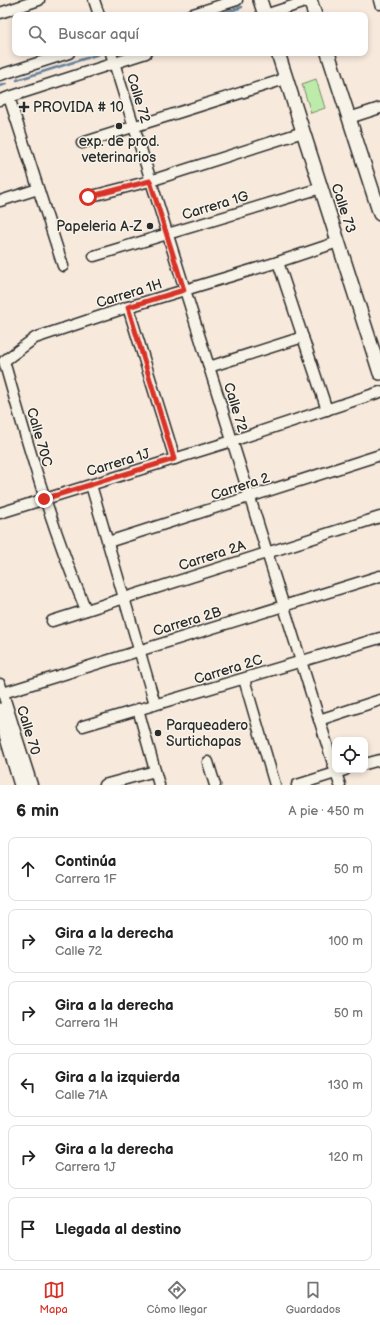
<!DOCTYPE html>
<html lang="es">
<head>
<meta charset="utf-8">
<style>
	:root { --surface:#fff; --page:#f6f6f6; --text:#222; --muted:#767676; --line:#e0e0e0; --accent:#d93025 }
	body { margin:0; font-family:"Balsamiq Sans",sans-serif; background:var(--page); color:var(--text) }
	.controls { position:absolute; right:12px; bottom:12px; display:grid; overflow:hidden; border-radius:8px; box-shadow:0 2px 6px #0003 }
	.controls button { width:36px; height:36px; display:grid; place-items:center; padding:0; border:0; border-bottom:1px solid var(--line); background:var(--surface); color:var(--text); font:20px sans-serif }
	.stop { position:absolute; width:12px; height:12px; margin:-9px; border:3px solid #d93025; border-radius:50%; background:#fff }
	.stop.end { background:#d93025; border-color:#fff; box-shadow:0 1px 4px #0008 }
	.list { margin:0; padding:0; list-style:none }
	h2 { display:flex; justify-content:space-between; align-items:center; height:52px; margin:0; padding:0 16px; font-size:17px }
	h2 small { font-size:13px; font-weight:400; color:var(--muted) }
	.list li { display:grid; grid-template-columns:26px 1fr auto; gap:12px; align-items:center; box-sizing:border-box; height:64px; margin:0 8px 8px; padding:0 8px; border:1px solid var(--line); border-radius:8px }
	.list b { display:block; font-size:15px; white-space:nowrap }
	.list p { margin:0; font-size:13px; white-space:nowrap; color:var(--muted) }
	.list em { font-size:13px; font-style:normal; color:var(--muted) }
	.icon { flex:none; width:22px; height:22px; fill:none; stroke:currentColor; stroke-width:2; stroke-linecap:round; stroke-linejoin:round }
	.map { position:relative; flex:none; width:380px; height:785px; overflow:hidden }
	.search { position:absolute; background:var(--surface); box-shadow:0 2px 6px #0003; left:12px; right:12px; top:12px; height:44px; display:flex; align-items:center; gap:10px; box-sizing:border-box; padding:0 14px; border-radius:8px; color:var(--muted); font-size:15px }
	.sheet { height:484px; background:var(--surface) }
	nav { display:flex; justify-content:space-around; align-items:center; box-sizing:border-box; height:56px; border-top:1px solid var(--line); background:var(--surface); font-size:11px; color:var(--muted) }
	nav a { display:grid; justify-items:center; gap:2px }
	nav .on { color:var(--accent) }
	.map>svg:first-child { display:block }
	.green { fill:#bdecaa; stroke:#748c6a }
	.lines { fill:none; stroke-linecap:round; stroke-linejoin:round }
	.stream { stroke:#66839d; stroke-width:2.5 }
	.minor-casing { stroke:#2b2b2b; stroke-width:13 }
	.major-casing { stroke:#2b2b2b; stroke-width:16 }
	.highway-casing { stroke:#2b2b2b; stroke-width:18 }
	.minor { stroke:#f7f3e8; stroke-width:10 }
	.major { stroke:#f7f3e8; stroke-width:13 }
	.highway { stroke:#f7f3e8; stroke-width:15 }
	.route { stroke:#d93025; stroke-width:5 }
	.poi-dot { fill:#2b2b2b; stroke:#f7f3e8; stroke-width:1.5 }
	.labels { text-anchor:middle; stroke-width:3; stroke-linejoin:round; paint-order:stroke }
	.street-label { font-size:14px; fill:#2b2b2b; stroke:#f7f3e8 }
	.poi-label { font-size:14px; fill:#2b2b2b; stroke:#f7f3e8; text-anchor:start }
</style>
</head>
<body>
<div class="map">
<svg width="380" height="785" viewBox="0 0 380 785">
	<rect width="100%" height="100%" fill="#f7e9dc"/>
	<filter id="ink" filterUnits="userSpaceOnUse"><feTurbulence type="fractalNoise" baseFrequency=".025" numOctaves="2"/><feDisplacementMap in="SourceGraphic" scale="8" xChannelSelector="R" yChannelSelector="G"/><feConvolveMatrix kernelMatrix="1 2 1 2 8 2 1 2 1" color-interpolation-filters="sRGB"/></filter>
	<g filter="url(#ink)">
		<path class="green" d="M316 79 325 108 311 113 302 84Z"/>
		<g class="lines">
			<g class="stream">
				<path d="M218 15 242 7"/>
				<path d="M17 80 99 54"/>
				<path d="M0 86 6 84"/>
			</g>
			<g class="minor-casing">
				<g id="minor">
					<path d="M94 0 99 15"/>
					<path d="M379 0 380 4"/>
					<path d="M0 13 39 0"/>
					<path d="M190 15 237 0"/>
					<path d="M265 15 311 0"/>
					<path d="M111 53 335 770"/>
					<path d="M0 75 69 53"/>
					<path d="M9 97 63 266"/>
					<path d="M0 100 146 53"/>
					<path d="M349 118 380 108"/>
					<path d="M82 143 285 79"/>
					<path d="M88 197 150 181 303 132"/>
					<path d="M0 201 38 189"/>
					<path d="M94 256 321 188"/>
					<path d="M278 262 327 410"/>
					<path d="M128 307 175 459"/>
					<path d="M209 367 303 337"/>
					<path d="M91 485 155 704"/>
					<path d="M0 513 232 441 380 392"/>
					<path d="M108 542 380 455"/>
					<path d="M86 610C52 529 28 446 4 361L35 338 128 307 278 262 338 242"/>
					<path d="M52 621 380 517"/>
					<path d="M244 679 275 785"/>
					<path d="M0 684 32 785"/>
					<path d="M3 693 380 576"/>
					<path d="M138 709 159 785"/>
					<path d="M319 720 380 700"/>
					<path d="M83 726 380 638"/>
					<path d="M208 762 215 785"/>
					<path d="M365 764 380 760"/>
					<path d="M335 770 340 785"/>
					<path d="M104 785 155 771"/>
					<path d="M297 785 345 770"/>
				</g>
			</g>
			<g class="major-casing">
				<g id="major">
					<path d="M260 0 265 15"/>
					<path d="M310 0 315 15"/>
					<path d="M278 53 380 373"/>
					<path d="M328 53 380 214"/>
				</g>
			</g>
			<g class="highway-casing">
				<path id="highway" d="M0 711 22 785"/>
			</g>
			<use href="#minor" class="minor"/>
			<use href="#major" class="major"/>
			<use href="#highway" class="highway"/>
		</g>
	</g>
	<g class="lines" filter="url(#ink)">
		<path class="route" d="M44 499 174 459 128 307 184 290 150 181 88 197"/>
	</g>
	<g class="poi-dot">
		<path d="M22 101h4v4h4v4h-4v4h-4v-4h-4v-4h4z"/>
		<circle cx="119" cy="126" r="4"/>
		<circle cx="150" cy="226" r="4"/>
		<circle cx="158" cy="733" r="4"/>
	</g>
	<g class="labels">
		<g class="street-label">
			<text transform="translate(139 98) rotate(73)" y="5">Calle 72</text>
			<text transform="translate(215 205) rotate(-17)" y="5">Carrera 1G</text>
			<text transform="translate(344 208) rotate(72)" y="5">Calle 73</text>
			<text transform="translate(129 293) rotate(-17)" y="5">Carrera 1H</text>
			<text transform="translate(236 407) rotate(73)" y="5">Calle 72</text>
			<text transform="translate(40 437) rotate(74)" y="5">Calle 70C</text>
			<text transform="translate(118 462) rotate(-17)" y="5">Carrera 1J</text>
			<text transform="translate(240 486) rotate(-18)" y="5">Carrera 2</text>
			<text transform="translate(212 555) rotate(-18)" y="5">Carrera 2A</text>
			<text transform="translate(187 621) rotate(-17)" y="5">Carrera 2B</text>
			<text transform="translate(228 669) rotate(-17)" y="5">Carrera 2C</text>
			<text transform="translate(29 730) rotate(73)" y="5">Calle 70</text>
		</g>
		<g class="poi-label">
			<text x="33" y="112">PROVIDA # 10</text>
			<text x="119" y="146" text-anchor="middle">exp. de prod.<tspan x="119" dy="16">veterinarios</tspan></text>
			<text x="142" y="231" text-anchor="end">Papeleria A-Z</text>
			<text x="166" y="730">Parqueadero<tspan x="166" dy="16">Surtichapas</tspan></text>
		</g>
	</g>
</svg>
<div class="controls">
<button><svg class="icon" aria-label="locate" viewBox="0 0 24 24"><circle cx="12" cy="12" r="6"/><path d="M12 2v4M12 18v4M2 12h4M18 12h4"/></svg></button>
</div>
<div class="stop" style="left:88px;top:197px"></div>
<div class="stop end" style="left:44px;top:499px"></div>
<div class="search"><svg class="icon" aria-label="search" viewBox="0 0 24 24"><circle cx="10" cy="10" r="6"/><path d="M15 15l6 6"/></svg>Buscar aquí</div>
</div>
<section class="sheet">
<h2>6 min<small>A pie · 450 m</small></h2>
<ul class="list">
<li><svg class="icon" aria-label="ahead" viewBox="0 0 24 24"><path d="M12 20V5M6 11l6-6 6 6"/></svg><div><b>Continúa</b><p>Carrera 1F</p></div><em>50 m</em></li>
<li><svg class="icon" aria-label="right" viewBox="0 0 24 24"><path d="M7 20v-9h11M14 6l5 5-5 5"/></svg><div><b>Gira a la derecha</b><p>Calle 72</p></div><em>100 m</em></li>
<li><svg class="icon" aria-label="right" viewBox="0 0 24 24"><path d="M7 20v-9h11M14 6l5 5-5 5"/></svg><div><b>Gira a la derecha</b><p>Carrera 1H</p></div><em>50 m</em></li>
<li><svg class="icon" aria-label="left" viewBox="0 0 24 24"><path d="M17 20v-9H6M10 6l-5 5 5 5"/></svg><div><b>Gira a la izquierda</b><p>Calle 71A</p></div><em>130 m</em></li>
<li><svg class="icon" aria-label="right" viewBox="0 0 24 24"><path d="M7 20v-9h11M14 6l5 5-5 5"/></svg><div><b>Gira a la derecha</b><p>Carrera 1J</p></div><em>120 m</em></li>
<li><svg class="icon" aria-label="arrive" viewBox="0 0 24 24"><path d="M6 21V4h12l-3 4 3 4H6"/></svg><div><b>Llegada al destino</b></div></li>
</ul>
</section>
<nav>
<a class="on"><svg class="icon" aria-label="map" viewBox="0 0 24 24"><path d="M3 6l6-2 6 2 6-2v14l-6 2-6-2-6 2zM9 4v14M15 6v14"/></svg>Mapa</a>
<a><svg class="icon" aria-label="directions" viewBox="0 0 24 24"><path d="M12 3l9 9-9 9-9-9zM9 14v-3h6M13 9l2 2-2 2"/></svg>Cómo llegar</a>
<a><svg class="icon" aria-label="saved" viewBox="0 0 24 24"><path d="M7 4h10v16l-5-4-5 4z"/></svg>Guardados</a>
</nav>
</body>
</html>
